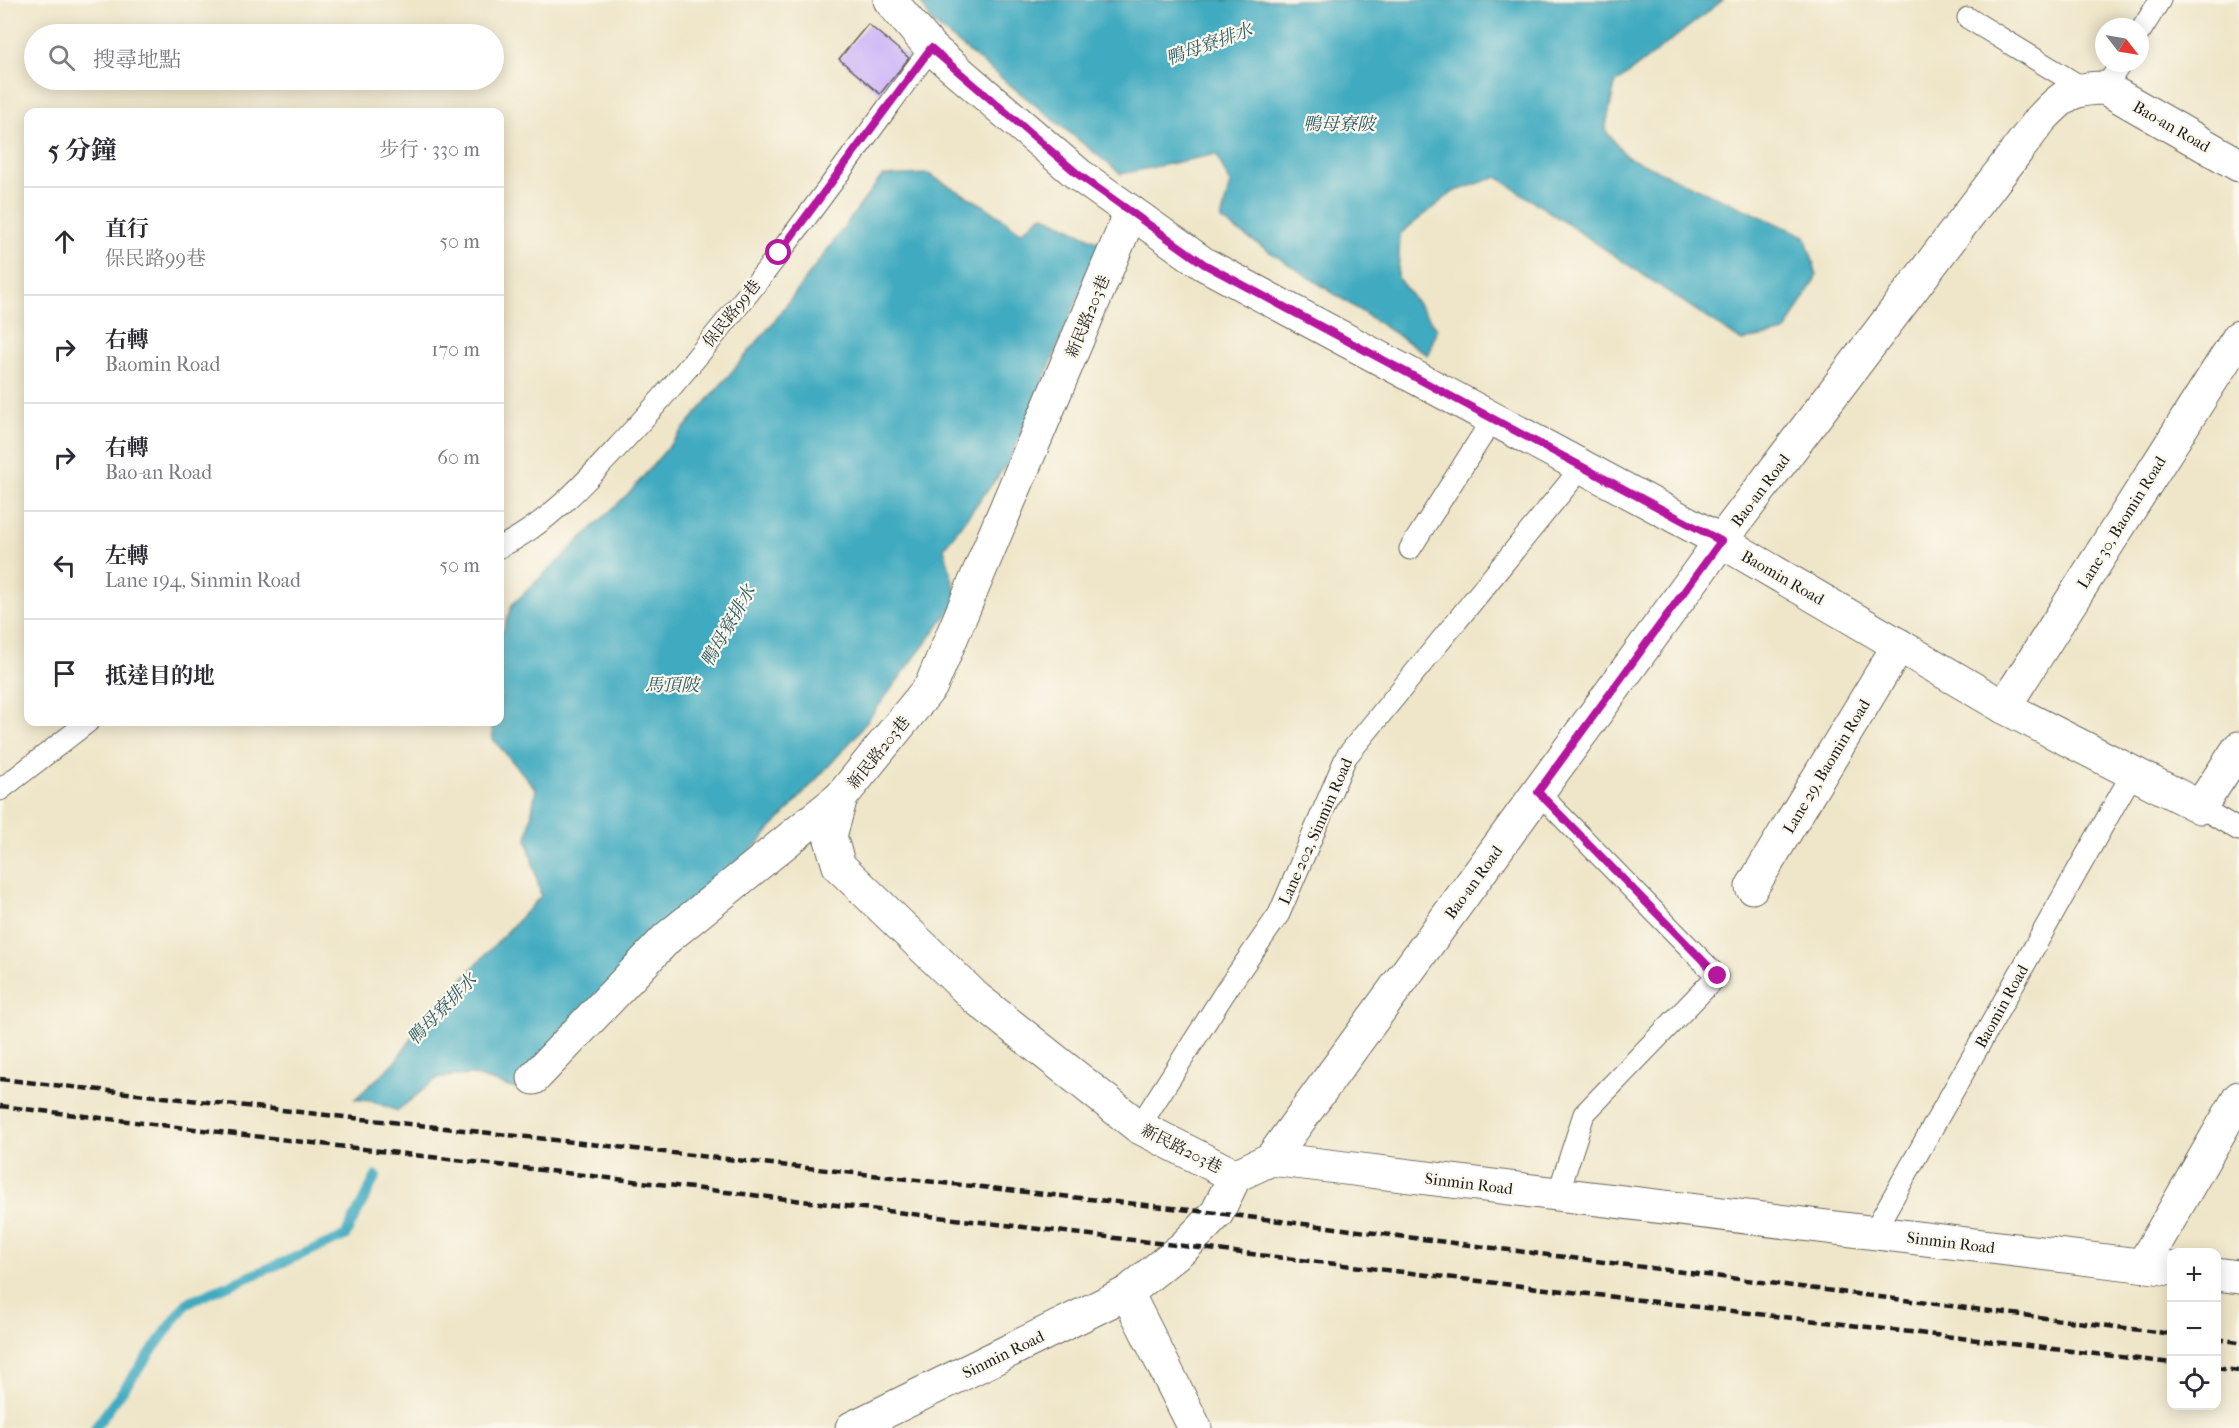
<!DOCTYPE html>
<html lang="zh-TW">
<head>
<meta charset="utf-8">
<style>
	:root { --surface:#fff; --page:#f7f7f7; --text:#2b2b33; --muted:#7c7c81; --line:#e1e1e2 }
	body { margin:0; font-family:"IM FELL French Canon","Noto Serif TC",serif; background:var(--page); color:var(--text) }
	.controls { position:absolute; right:18px; bottom:18px; display:grid; overflow:hidden; border-radius:12px; box-shadow:0 3px 15px #0003 }
	.controls button { width:54px; height:54px; display:grid; place-items:center; padding:0; border:0; border-bottom:2px solid var(--line); background:var(--surface); color:var(--text); font:30px sans-serif }
	.compass { position:absolute; left:2095px; top:18px; width:54px; height:54px; border-radius:50%; background:var(--surface); box-shadow:0 3px 15px #0003; rotate:121deg }
	.stop { position:absolute; width:18px; height:18px; margin:-14px; border:4px solid #b5179e; border-radius:50%; background:#fff }
	.stop.end { background:#b5179e; border-color:#fff; box-shadow:0 2px 6px #0008 }
	.list { margin:0; padding:0; list-style:none }
	h2 { display:flex; justify-content:space-between; align-items:center; height:78px; margin:0; padding:0 24px; font-size:26px }
	h2 small { font-size:20px; font-weight:400; color:var(--muted) }
	.list li { display:grid; grid-template-columns:39px 1fr auto; gap:18px; align-items:center; box-sizing:border-box; height:108px; padding:0 24px; border-top:2px solid var(--line) }
	.list b { display:block; font-size:22px; white-space:nowrap }
	.list p { margin:0; font-size:20px; white-space:nowrap; color:var(--muted) }
	.list em { font-size:20px; font-style:normal; color:var(--muted) }
	.icon { flex:none; width:33px; height:33px; fill:none; stroke:currentColor; stroke-width:2; stroke-linecap:round; stroke-linejoin:round }
	.map { position:relative; flex:none; width:2239px; height:1428px; overflow:hidden }
	.search { position:absolute; background:var(--surface); box-shadow:0 3px 15px #0003; left:24px; top:24px; width:480px; height:66px; display:flex; align-items:center; gap:15px; box-sizing:border-box; padding:0 21px; border-radius:33px; color:var(--muted); font-size:22px }
	.panel { position:absolute; background:var(--surface); box-shadow:0 3px 15px #0003; left:24px; top:108px; width:480px; height:618px; border-radius:12px }
	.map>svg:first-child { display:block }
	.water { fill:#41aac0; stroke:#2e636e; stroke-width:1.5 }
	.lines { fill:none; stroke-linecap:round; stroke-linejoin:round }
	.stream { stroke:#41aac0; stroke-width:10 }
	.building { fill:#cdb5f8 }
	.service-casing { stroke:#666359; stroke-width:23 }
	.minor-casing { stroke:#666359; stroke-width:35 }
	.tertiary-casing { stroke:#666359; stroke-width:35 }
	.service { stroke:#fff; stroke-width:21 }
	.minor { stroke:#fff; stroke-width:33 }
	.tertiary { stroke:#fff; stroke-width:33 }
	.rail { stroke:#1c1c1c; stroke-width:4.5; stroke-dasharray:9 4.5; stroke-linecap:butt }
	.route { stroke:#b5179e; stroke-width:8 }
	.labels { text-anchor:middle; stroke-width:4.5; stroke-linejoin:round; paint-order:stroke }
	.street-label { font-size:16px; fill:#1c1c1c; stroke:#fbf7ec }
	.water-label { font-size:18px; font-style:italic; fill:#2d5c66; stroke:#fbf7ec }
</style>
</head>
<body>
<div class="map">
<svg width="2239" height="1428" viewBox="0 0 2239 1428">
	<rect width="100%" height="100%" fill="#fbf7ec"/>
	<filter id="ink" filterUnits="userSpaceOnUse"><feTurbulence type="fractalNoise" baseFrequency=".0167" numOctaves="2"/><feDisplacementMap in="SourceGraphic" scale="12" xChannelSelector="R" yChannelSelector="G"/><feConvolveMatrix kernelMatrix="1 2 1 2 8 2 1 2 1" color-interpolation-filters="sRGB"/></filter>
	<filter id="wash" filterUnits="userSpaceOnUse"><feTurbulence type="fractalNoise" baseFrequency=".008" numOctaves="4" result="noise"/><feDisplacementMap in="SourceGraphic" scale="24" xChannelSelector="R" yChannelSelector="G"/><feGaussianBlur stdDeviation="1.35" result="paint"/><feColorMatrix in="noise" values="0 0 0 0 0 0 0 0 0 0 0 0 0 0 0 0 0 1.4 0 .05"/><feComposite in="paint" operator="in"/></filter>
	<g filter="url(#wash)">
		<rect width="100%" height="100%" fill="#efe6c9"/>
		<g class="water">
			<path d="M919 0H1723L1615 84 1605 130 1627 157 1805 236 1817 275 1785 332 1742 341 1497 177 1453 192 1400 234 1398 278 1437 329 1428 355 1221 220 1230 183 1216 154 1121 174 933 23Z"/>
			<path d="M928 174 986 207 1021 232 1043 215 1101 243 1010 460 944 548 958 600 855 737 718 887 515 1089 473 1075 439 1077 397 1111 375 1102 355 1099 394 1063 431 1012 541 896 527 839 536 789 493 739 491 722H500V639L512 605 631 491 773 323 882 176Z"/>
		</g>
		<g class="lines">
			<path class="stream" d="M95 1428 187 1303 345 1236 376 1176"/>
		</g>
		<g id="blocks">
			<path class="building" d="M868 24 909 58 880 94 839 59Z"/>
		</g>
	</g>
	<g filter="url(#ink)">
		<use href="#blocks" fill-opacity="0" stroke="#666359" stroke-width="1.5"/>
		<g class="lines">
			<g class="service-casing">
				<g id="service">
					<path d="M1968 18 2083 88"/>
					<path d="M2140 32 2160 0"/>
					<path d="M2105 88 2121 63"/>
					<path d="M500 547C550 523 588 479 626 438 738 317 833 181 931 48"/>
					<path d="M1410 549 1492 420"/>
					<path d="M0 790 88 722"/>
					<path d="M1538 792 1717 976 1584 1114 1558 1194"/>
					<path d="M2200 807 2239 830"/>
					<path d="M1139 1127 1227 989 1279 914 1346 757 1582 467"/>
					<path d="M1873 1233 2132 774"/>
				</g>
			</g>
			<g class="minor-casing">
				<g id="minor">
					<path d="M1131 212 931 686 841 797 830 836 839 866 976 998 1139 1127 1235 1176"/>
					<path d="M1721 541 2004 707 2200 807 2239 748"/>
					<path d="M2004 707 2239 337"/>
					<path d="M1752 887 1899 645"/>
					<path d="M534 1078 667 938 841 797"/>
					<path d="M2143 1265 2239 1098"/>
					<path d="M1127 1293 1195 1428"/>
				</g>
			</g>
			<g class="tertiary-casing">
				<g id="tertiary">
					<path d="M890 0 931 48 1079 175 1204 264 1721 541"/>
					<path d="M1271 1159 1721 541 2041 119C2064 95 2071 88 2105 88L2239 165"/>
					<path d="M2216 1274 2239 1277"/>
					<path d="M852 1428 1127 1293 1185 1246 1217 1213 1235 1176 1271 1159 2172 1269"/>
				</g>
			</g>
			<use href="#service" class="service"/>
			<use href="#minor" class="minor"/>
			<use href="#tertiary" class="tertiary"/>
			<g class="rail">
				<path d="M0 1079 1217 1213 2172 1334"/>
				<path d="M0 1106 2172 1363"/>
				<path d="M2216 1339 2239 1342"/>
				<path d="M2216 1368 2239 1371"/>
			</g>
		</g>
	</g>
	<g class="lines" filter="url(#ink)">
		<path class="route" d="M779 253 931 48 1079 175 1204 264 1721 541 1538 792 1718 976"/>
	</g>
	<g class="labels">
		<g class="street-label">
			<text transform="translate(2172 126) rotate(30)" y="6">Bao-an Road</text>
			<text transform="translate(731 313) rotate(-51)" y="6">保民路99巷</text>
			<text transform="translate(1087 316) rotate(-67)" y="6">新民路203巷</text>
			<text transform="translate(1760 490) rotate(-53)" y="6">Bao-an Road</text>
			<text transform="translate(2121 522) rotate(-58)" y="6">Lane 30, Baomin Road</text>
			<text transform="translate(1783 577) rotate(30)" y="6">Baomin Road</text>
			<text transform="translate(878 752) rotate(-51)" y="6">新民路203巷</text>
			<text transform="translate(1826 766) rotate(-59)" y="6">Lane 29, Baomin Road</text>
			<text transform="translate(1315 831) rotate(-66)" y="6">Lane 202, Sinmin Road</text>
			<text transform="translate(1473 882) rotate(-54)" y="6">Bao-an Road</text>
			<text transform="translate(2001 1006) rotate(-61)" y="6">Baomin Road</text>
			<text transform="translate(1182 1148) rotate(27)" y="6">新民路203巷</text>
			<text transform="translate(1469 1183) rotate(7)" y="6">Sinmin Road</text>
			<text transform="translate(1951 1242) rotate(7)" y="6">Sinmin Road</text>
			<text transform="translate(1003 1354) rotate(-26)" y="6">Sinmin Road</text>
		</g>
		<g class="water-label">
			<text transform="translate(1209 44) rotate(-20)" y="6">鴨母寮排水</text>
			<text x="1339" y="130">鴨母寮陂</text>
			<text transform="translate(728 626) rotate(-60)" y="6">鴨母寮排水</text>
			<text x="672" y="691">馬頂陂</text>
			<text transform="translate(442 1009) rotate(-46)" y="6">鴨母寮排水</text>
		</g>
	</g>
</svg>
<div class="controls">
<button>+</button>
<button>−</button>
<button><svg class="icon" aria-label="locate" viewBox="0 0 24 24"><circle cx="12" cy="12" r="6"/><path d="M12 2v4M12 18v4M2 12h4M18 12h4"/></svg></button>
</div>
<svg class="compass" viewBox="-18 -18 36 36"><path d="M0-13l5 13h-10z" fill="#e53935"/><path d="M0 13l5-13h-10z" fill="#7c7c81"/></svg>
<div class="stop" style="left:779px;top:253px"></div>
<div class="stop end" style="left:1718px;top:976px"></div>
<div class="search"><svg class="icon" aria-label="search" viewBox="0 0 24 24"><circle cx="10" cy="10" r="6"/><path d="M15 15l6 6"/></svg>搜尋地點</div>
<section class="panel">
<h2>5 分鐘<small>步行 · 330 m</small></h2>
<ul class="list">
<li><svg class="icon" aria-label="ahead" viewBox="0 0 24 24"><path d="M12 20V5M6 11l6-6 6 6"/></svg><div><b>直行</b><p>保民路99巷</p></div><em>50 m</em></li>
<li><svg class="icon" aria-label="right" viewBox="0 0 24 24"><path d="M7 20v-9h11M14 6l5 5-5 5"/></svg><div><b>右轉</b><p>Baomin Road</p></div><em>170 m</em></li>
<li><svg class="icon" aria-label="right" viewBox="0 0 24 24"><path d="M7 20v-9h11M14 6l5 5-5 5"/></svg><div><b>右轉</b><p>Bao-an Road</p></div><em>60 m</em></li>
<li><svg class="icon" aria-label="left" viewBox="0 0 24 24"><path d="M17 20v-9H6M10 6l-5 5 5 5"/></svg><div><b>左轉</b><p>Lane 194, Sinmin Road</p></div><em>50 m</em></li>
<li><svg class="icon" aria-label="arrive" viewBox="0 0 24 24"><path d="M6 21V4h12l-3 4 3 4H6"/></svg><div><b>抵達目的地</b></div></li>
</ul>
</section>
</div>
</body>
</html>
